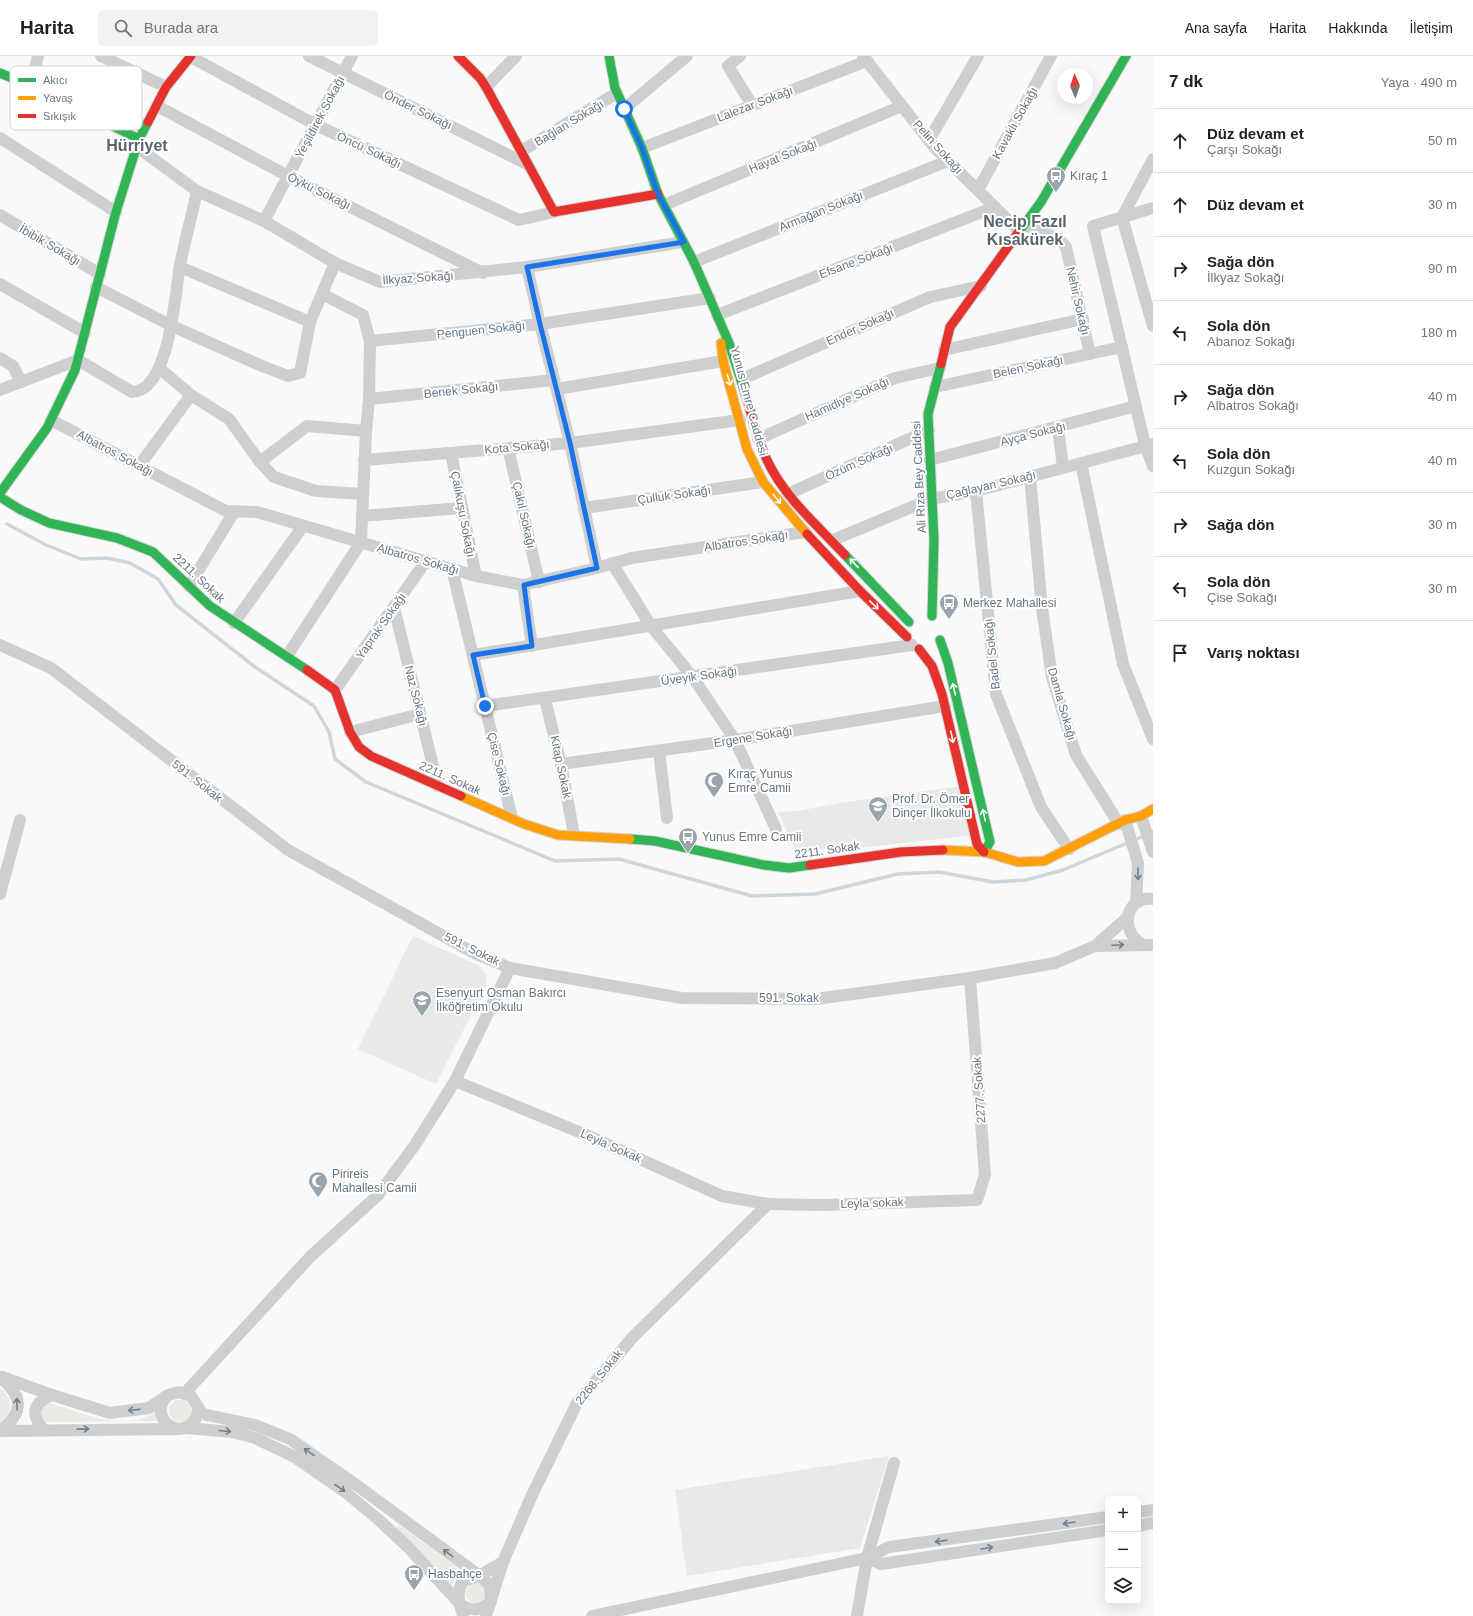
<!DOCTYPE html>
<html lang="tr">
<head>
<meta charset="utf-8">
<style>
	:root { --surface:#fff; --page:#f2f2f2; --text:#222; --muted:#767676; --line:#e0e0e0 }
	body { margin:0; font-family:Arial,sans-serif; background:var(--page); color:var(--text) }
	.controls { position:absolute; right:12px; bottom:12px; display:grid; overflow:hidden; border-radius:6px; box-shadow:0 4px 16px #0002 }
	.controls button { width:36px; height:36px; display:grid; place-items:center; padding:0; border:0; border-bottom:1px solid var(--line); background:var(--surface); color:var(--text); font:20px sans-serif }
	.compass { position:absolute; left:1057px; top:12px; width:36px; height:36px; border-radius:50%; background:var(--surface); box-shadow:0 4px 16px #0002; rotate:358deg }
	.stop { position:absolute; width:12px; height:12px; margin:-9px; border:3px solid #1a73e8; border-radius:50%; background:#fff }
	.stop.end { background:#1a73e8; border-color:#fff; box-shadow:0 1px 4px #0008 }
	.list { margin:0; padding:0; list-style:none }
	h2 { display:flex; justify-content:space-between; align-items:center; height:52px; margin:0; padding:0 16px; font-size:17px }
	h2 small { font-size:13px; font-weight:400; color:var(--muted) }
	.list li { display:grid; grid-template-columns:26px 1fr auto; gap:12px; align-items:center; box-sizing:border-box; height:64px; padding:0 16px; border-top:1px solid var(--line) }
	.list b { display:block; font-size:15px; white-space:nowrap }
	.list p { margin:0; font-size:13px; white-space:nowrap; color:var(--muted) }
	.list em { font-size:13px; font-style:normal; color:var(--muted) }
	.icon { flex:none; width:22px; height:22px; fill:none; stroke:currentColor; stroke-width:2; stroke-linecap:round; stroke-linejoin:round }
	.map { position:relative; flex:none; width:1153px; height:1560px; overflow:hidden }
	header { display:flex; align-items:center; gap:24px; box-sizing:border-box; height:56px; padding:0 20px; background:var(--surface); border-bottom:1px solid var(--line) }
	header strong { font-size:19px }
	nav { display:flex; gap:22px; margin-inline-start:auto; font-size:14px }
	.search { width:280px; height:36px; background:var(--page); display:flex; align-items:center; gap:10px; box-sizing:border-box; padding:0 14px; border-radius:6px; color:var(--muted); font-size:15px }
	main { display:flex }
	aside { flex:1; background:var(--surface) }
	.map>svg:first-child { display:block }
	.built { fill:#e8e9e9 }
	.green { fill:#e8ebe6 }
	.lines { fill:none; stroke-linecap:round; stroke-linejoin:round }
	.stream { stroke:#ced6d9; stroke-width:3.5 }
	.fast-casing { stroke:#d5d6d7; stroke-width:11 }
	.slow-casing { stroke:#d5d6d7; stroke-width:11 }
	.jam-casing { stroke:#d5d6d7; stroke-width:11 }
	.street { stroke:#cecfd0; stroke-width:12 }
	.fast { stroke:#30b455; stroke-width:9 }
	.slow { stroke:#ff9f0a; stroke-width:9 }
	.jam { stroke:#e5322d; stroke-width:9 }
	.oneway { stroke:#fff }
	.oneway2 { stroke:#707f8b }
	.route { stroke:#1a73e8; stroke-width:5 }
	.labels { text-anchor:middle; stroke-width:4; stroke-linejoin:round; paint-order:stroke }
	.street-label { font-size:12px; fill:#657683; stroke:#fff }
	.poi-label { font-size:12px; fill:#657683; stroke:#fff; text-anchor:start }
	.district-label { font-size:16px; font-weight:bold; fill:#57646e; stroke:#fff }
	.key { fill:#fff; stroke:#d1d6da; stroke-width:1 }
	.key-label { font-size:11px; fill:#657683 }
</style>
</head>
<body>
<header>
<strong>Harita</strong>
<div class="search"><svg class="icon" aria-label="search" viewBox="0 0 24 24"><circle cx="10" cy="10" r="6"/><path d="M15 15l6 6"/></svg>Burada ara</div>
<nav><a>Ana sayfa</a><a>Harita</a><a>Hakkında</a><a>İletişim</a></nav>
</header>
<main>
<div class="map">
<svg width="1153" height="1560" viewBox="0 0 1153 1560">
	<rect width="100%" height="100%" fill="#f9f9f9"/>
	<g class="built">
		<path d="M963 730 975 779 851 793H795L778 756 797 755 840 747Z"/>
		<path d="M413 880 478 909 487 919 486 930 436 1028 358 993Z"/>
		<path d="M889 1400 860 1492 687 1520 675 1434Z"/>
	</g>
	<g class="green">
		<path d="M0 1332C13 1342 14 1356 0 1367Z"/>
		<circle cx="180" cy="1355" r="11"/>
		<path d="M50 1347C86 1358 118 1376 156 1357L158 1365 47 1366 42 1362V1351Z"/>
		<path d="M399 1469 462 1515 451 1529 396 1472Z"/>
		<path d="M479 1526 488 1533 484 1546 473 1548C465 1543 463 1536 469 1529Z"/>
	</g>
	<g class="lines">
		<path class="stream" d="M7 468 46 489 81 503 107 502 130 507 158 523 176 549 255 611 314 650 329 676 335 703 366 726 555 805 619 803 752 840 815 838 898 818 939 816 993 826 1026 824 1063 814 1153 776"/>
		<g class="fast-casing">
			<g id="fast">
				<path d="M609 0 615 32 642 92 658 138 694 206 729 287 747 343"/>
				<path d="M0 17 31 30 139 83"/>
				<path d="M1018 177 1041 146 1126 0"/>
				<path d="M0 437 47 372 75 314 116 156 139 83 148 66"/>
				<path d="M0 441 21 454 49 467 117 482 153 496 210 550 307 614"/>
				<path d="M845 499 909 566"/>
				<path d="M932 560 934 484 928 358 941 308"/>
				<path d="M940 584 948 607 990 786 984 796"/>
				<path d="M630 783 655 785 764 809 789 812 810 809"/>
			</g>
		</g>
		<g class="slow-casing">
			<g id="slow">
				<path d="M721 287 723 305 747 393 763 426 807 478"/>
				<path d="M461 740 524 768 558 779 630 783"/>
				<path d="M943 794 984 796 1018 806 1044 805 1125 764 1141 760 1153 753"/>
			</g>
		</g>
		<g class="jam-casing">
			<g id="jam">
				<path d="M458 0 480 22 486 31 554 156 658 138"/>
				<path d="M148 66 166 31 191 0"/>
				<path d="M941 308 950 271 1018 177"/>
				<path d="M747 343C753 363 757 385 767 404 784 441 818 470 845 499"/>
				<path d="M807 478 860 535 907 581"/>
				<path d="M919 593 932 610 942 638 977 788 984 796"/>
				<path d="M307 614 335 634 350 676 359 691 371 700 461 740"/>
				<path d="M810 809 901 796 943 794"/>
			</g>
		</g>
		<g class="street">
			<path d="M101 0 166 31"/>
			<path d="M309 0 527 108"/>
			<path d="M740 0 728 10 752 49"/>
			<path d="M863 0 935 92 1020 176"/>
			<path d="M191 1 316 69 519 164 554 156"/>
			<path d="M31 30 38 0"/>
			<path d="M486 31 516 0"/>
			<path d="M157 50 288 120 483 217"/>
			<path d="M624 53 687 0"/>
			<path d="M0 82 116 156"/>
			<path d="M929 84 978 0"/>
			<path d="M137 91 197 135 264 165 335 207 380 226 527 211 683 186"/>
			<path d="M642 92 867 5"/>
			<path d="M520 96 617 37"/>
			<path d="M1153 103 1122 161 1153 270"/>
			<path d="M978 134 1051 0"/>
			<path d="M664 149 902 50"/>
			<path d="M1153 152 1093 170 1145 389 1153 410"/>
			<path d="M0 159 100 218"/>
			<path d="M264 165 352 0"/>
			<path d="M1025 169 1059 183 1066 191 1090 298"/>
			<path d="M694 206 948 105"/>
			<path d="M180 211 310 266"/>
			<path d="M527 211 540 268 570 387 597 512"/>
			<path d="M0 228 85 277"/>
			<path d="M96 231 172 270 262 310 288 320 300 317 310 266 335 207"/>
			<path d="M717 259 995 151"/>
			<path d="M370 285 540 268 710 242"/>
			<path d="M944 294 1083 263"/>
			<path d="M0 302 13 310 21 326"/>
			<path d="M159 312 191 339"/>
			<path d="M742 323 930 241 981 230"/>
			<path d="M935 331 1122 291"/>
			<path d="M557 333 723 305"/>
			<path d="M0 334 78 304 132 336C170 335 175 237 180 209 185 184 192 159 197 135"/>
			<path d="M369 343 554 324"/>
			<path d="M51 364 226 455 257 456 476 520 523 529 597 512 632 502 805 476"/>
			<path d="M1058 372 1063 411"/>
			<path d="M758 383 895 322 940 312"/>
			<path d="M508 392 539 526"/>
			<path d="M451 397 476 520"/>
			<path d="M364 404 570 387 740 364"/>
			<path d="M930 404 1136 350"/>
			<path d="M260 406 307 370 366 375"/>
			<path d="M1081 407 1123 608 1153 683"/>
			<path d="M139 410 191 339 229 363 260 406 274 421 316 435 363 438"/>
			<path d="M1030 421 1042 552 1052 621 1076 699 1119 768"/>
			<path d="M976 435 996 638 1041 751 1069 793"/>
			<path d="M788 438 929 374"/>
			<path d="M584 452 763 426"/>
			<path d="M362 460 462 452"/>
			<path d="M833 484 931 443 976 435 1153 388"/>
			<path d="M612 507 651 570 692 620 735 684 776 773"/>
			<path d="M452 513 512 762"/>
			<path d="M523 529 532 590"/>
			<path d="M189 530 234 456"/>
			<path d="M394 551 438 730"/>
			<path d="M234 567 303 470"/>
			<path d="M0 589 51 612 288 794 476 898 510 912 682 942 816 943 970 922 1055 907 1095 890 1128 861"/>
			<path d="M473 599 860 535"/>
			<path d="M287 600 361 486 366 375 369 343 370 285 363 259 322 238"/>
			<path d="M335 634 426 505"/>
			<path d="M545 643 561 708 574 779"/>
			<path d="M485 650 912 589"/>
			<path d="M350 676 420 658"/>
			<path d="M659 695 667 762"/>
			<path d="M561 708 735 684 945 650"/>
			<path d="M1141 760 1153 796"/>
			<path d="M1125 764 1138 807 1136 847"/>
			<path d="M0 838 20 764"/>
			<path d="M1142 888C1119 875 1125 840 1153 843"/>
			<path d="M1095 890 1153 889"/>
			<path d="M455 1025 584 1078 722 1140 768 1148 822 1149 977 1144 985 1119 970 922"/>
			<path d="M0 1321C24 1341 24 1356 0 1375"/>
			<path d="M2 1321 52 1339"/>
			<path d="M185 1337 310 1201 378 1139 415 1089 455 1025 510 912"/>
			<path d="M166 1341C156 1352 161 1368 175 1372"/>
			<path d="M44 1374C30 1358 33 1347 52 1339L110 1357 149 1352 168 1339 179 1336 191 1340 202 1357 207 1359 255 1369 290 1383 355 1428 484 1523 490 1530 491 1545C482 1555 471 1556 460 1548L408 1491 379 1464 344 1435 293 1400 255 1382 233 1376 186 1372"/>
			<path d="M0 1375 180 1373C192 1371 198 1363 198 1351"/>
			<path d="M1138 1456 1153 1454"/>
			<path d="M1138 1470 1153 1467"/>
			<path d="M867 1502 881 1508 1108 1474"/>
			<path d="M463 1560C460 1547 455 1537 463 1525L479 1520 503 1506"/>
			<path d="M486 1560 503 1506 532 1439 577 1347 632 1282 768 1148"/>
			<path d="M592 1560 867 1502 889 1491 1108 1461"/>
			<path d="M857 1560 867 1502 894 1407"/>
		</g>
		<use href="#fast" class="fast"/>
		<use href="#slow" class="slow"/>
		<use href="#jam" class="jam"/>
	</g>
	<defs><path id="oneway-shaft" d="M-6 0H5M1.5-3L5.5 0L1.5 3" fill="none" stroke-width="1.6" stroke-linecap="round" stroke-linejoin="round"/></defs>
	<g class="oneway">
		<use href="#oneway-shaft" transform="translate(729 324) rotate(73)"/>
		<use href="#oneway-shaft" transform="translate(777 443) rotate(51)"/>
		<use href="#oneway-shaft" transform="translate(854 507) rotate(-133)"/>
		<use href="#oneway-shaft" transform="translate(874 549) rotate(44)"/>
		<use href="#oneway-shaft" transform="translate(954 633) rotate(-103)"/>
		<use href="#oneway-shaft" transform="translate(952 681) rotate(78)"/>
		<use href="#oneway-shaft" transform="translate(984 759) rotate(-103)"/>
	</g>
	<g class="oneway2">
		<use href="#oneway-shaft" transform="translate(1138 818) rotate(90)"/>
		<use href="#oneway-shaft" transform="translate(1118 889) rotate(-3)"/>
		<use href="#oneway-shaft" transform="translate(17 1348) rotate(-91)"/>
		<use href="#oneway-shaft" transform="translate(134 1354) rotate(174)"/>
		<use href="#oneway-shaft" transform="translate(83 1373) rotate(-1)"/>
		<use href="#oneway-shaft" transform="translate(225 1375) rotate(5)"/>
		<use href="#oneway-shaft" transform="translate(309 1396) rotate(-145)"/>
		<use href="#oneway-shaft" transform="translate(340 1432) rotate(35)"/>
		<use href="#oneway-shaft" transform="translate(1069 1467) rotate(171)"/>
		<use href="#oneway-shaft" transform="translate(941 1485) rotate(172)"/>
		<use href="#oneway-shaft" transform="translate(987 1492) rotate(-9)"/>
		<use href="#oneway-shaft" transform="translate(448 1497) rotate(-143)"/>
	</g>
	<g class="lines">
		<path class="route" d="M485 650 473 599 532 590 524 529 597 512 570 387 540 268 527 211 684 186 658 138 642 92 624 53"/>
	</g>
	<defs>
		<g id="bus-pin" transform="scale(1)"><path d="M0 17L-7.5 6A9.5 9.5 0 1 1 7.5 6Z" fill="#99a4ac" stroke="#fff"/><path d="M-5-6H5V4H4V6H2V4H-2V6H-4V4H-5ZM-3.5-4V0h7V-4ZM-3.5 1.2v1.5H-2V1.2ZM2 1.2v1.5H3.5V1.2Z" fill="#fff"/></g>
		<g id="mosque-pin" transform="scale(1)"><path d="M0 17L-7.5 6A9.5 9.5 0 1 1 7.5 6Z" fill="#99a4ac" stroke="#fff"/><path d="M3.5-4.9A6 6 0 1 0 3.5 4.9A5 5 0 1 1 3.5-4.9Z" fill="#fff"/></g>
		<g id="school-pin" transform="scale(1)"><path d="M0 17L-7.5 6A9.5 9.5 0 1 1 7.5 6Z" fill="#99a4ac" stroke="#fff"/><path d="M0-5L7-2L0 1L-7-2ZM-4 1L0 2.5L4 1V4Q0 6-4 4Z" fill="#fff"/></g>
	</defs>
	<g fill-rule="evenodd">
		<use href="#bus-pin" x="1056" y="120"/>
		<use href="#bus-pin" x="949" y="547"/>
		<use href="#mosque-pin" x="714" y="725"/>
		<use href="#school-pin" x="878" y="750"/>
		<use href="#bus-pin" x="688" y="781"/>
		<use href="#school-pin" x="422" y="944"/>
		<use href="#mosque-pin" x="318" y="1125"/>
		<use href="#bus-pin" x="414" y="1518"/>
	</g>
	<g class="labels">
		<g class="street-label">
			<text transform="translate(755 48) rotate(-21)" y="4">Lalezar Sokağı</text>
			<text transform="translate(418 54) rotate(26)" y="4">Önder Sokağı</text>
			<text transform="translate(320 61) rotate(-62)" y="4">Yeşildirek Sokağı</text>
			<text transform="translate(569 67) rotate(-31)" y="4">Bağlan Sokağı</text>
			<text transform="translate(1015 67) rotate(-61)" y="4">Kavaklı Sokağı</text>
			<text transform="translate(938 91) rotate(48)" y="4">Pelin Sokağı</text>
			<text transform="translate(369 94) rotate(25)" y="4">Öncü Sokağı</text>
			<text transform="translate(783 100) rotate(-22)" y="4">Hayat Sokağı</text>
			<text transform="translate(319 135) rotate(26)" y="4">Öykü Sokağı</text>
			<text transform="translate(821 155) rotate(-22)" y="4">Armağan Sokağı</text>
			<text transform="translate(50 189) rotate(30)" y="4">İbibik Sokağı</text>
			<text transform="translate(856 205) rotate(-21)" y="4">Efsane Sokağı</text>
			<text transform="translate(418 222) rotate(-4)" y="4">İlkyaz Sokağı</text>
			<text transform="translate(1078 245) rotate(77)" y="4">Nehir Sokağı</text>
			<text transform="translate(860 271) rotate(-24)" y="4">Ender Sokağı</text>
			<text transform="translate(481 274) rotate(-6)" y="4">Penguen Sokağı</text>
			<text transform="translate(1028 311) rotate(-12)" y="4">Belen Sokağı</text>
			<text transform="translate(461 334) rotate(-6)" y="4">Benek Sokağı</text>
			<text transform="translate(847 343) rotate(-24)" y="4">Hamidiye Sokağı</text>
			<text transform="translate(749 345) rotate(75)" y="4">Yunus Emre Caddesi</text>
			<text transform="translate(1033 378) rotate(-14)" y="4">Ayça Sokağı</text>
			<text transform="translate(517 391) rotate(-5)" y="4">Kota Sokağı</text>
			<text transform="translate(115 397) rotate(28)" y="4">Albatros Sokağı</text>
			<text transform="translate(859 406) rotate(-24)" y="4">Özüm Sokağı</text>
			<text transform="translate(919 421) rotate(-93)" y="4">Ali Rıza Bey Caddesi</text>
			<text transform="translate(991 429) rotate(-13)" y="4">Çağlayan Sokağı</text>
			<text transform="translate(674 439) rotate(-8)" y="4">Çulluk Sokağı</text>
			<text transform="translate(463 458) rotate(79)" y="4">Çalıkuşu Sokağı</text>
			<text transform="translate(524 459) rotate(77)" y="4">Çakıl Sokağı</text>
			<text transform="translate(746 485) rotate(-9)" y="4">Albatros Sokağı</text>
			<text transform="translate(418 503) rotate(16)" y="4">Albatros Sokağı</text>
			<text transform="translate(199 522) rotate(43)" y="4">2211. Sokak</text>
			<text transform="translate(381 570) rotate(-55)" y="4">Yaprak Sokağı</text>
			<text transform="translate(992 598) rotate(-96)" y="4">Badel Sokağı</text>
			<text transform="translate(699 620) rotate(-8)" y="4">Üveyik Sokağı</text>
			<text transform="translate(416 640) rotate(76)" y="4">Naz Sokağı</text>
			<text transform="translate(1062 648) rotate(74)" y="4">Damla Sokağı</text>
			<text transform="translate(753 681) rotate(-9)" y="4">Ergene Sokağı</text>
			<text transform="translate(499 708) rotate(76)" y="4">Çise Sokağı</text>
			<text transform="translate(561 711) rotate(78)" y="4">Kitap Sokak</text>
			<text transform="translate(450 722) rotate(24)" y="4">2211. Sokak</text>
			<text transform="translate(197 725) rotate(38)" y="4">591. Sokak</text>
			<text transform="translate(827 794) rotate(-8)" y="4">2211. Sokak</text>
			<text transform="translate(472 893) rotate(26)" y="4">591. Sokak</text>
			<text x="789" y="946">591. Sokak</text>
			<text transform="translate(979 1034) rotate(-94)" y="4">2277. Sokak</text>
			<text transform="translate(611 1090) rotate(24)" y="4">Leyla Sokak</text>
			<text transform="translate(872 1147) rotate(-2)" y="4">Leyla sokak</text>
			<text transform="translate(599 1321) rotate(-51)" y="4">2268. Sokak</text>
		</g>
		<g class="poi-label">
			<text x="1070" y="124">Kıraç 1</text>
			<text x="963" y="551">Merkez Mahallesi</text>
			<text x="728" y="722">Kıraç Yunus<tspan x="728" dy="14">Emre Camii</tspan></text>
			<text x="892" y="747">Prof. Dr. Ömer<tspan x="892" dy="14">Dinçer İlkokulu</tspan></text>
			<text x="702" y="785">Yunus Emre Camii</text>
			<text x="436" y="941">Esenyurt Osman Bakırcı<tspan x="436" dy="14">İlköğretim Okulu</tspan></text>
			<text x="332" y="1122">Pirireis<tspan x="332" dy="14">Mahallesi Camii</tspan></text>
			<text x="428" y="1522">Hasbahçe</text>
		</g>
		<g class="district-label">
			<text x="137" y="95">Hürriyet</text>
			<text x="1025" y="171">Necip Fazıl<tspan x="1025" dy="18">Kısakürek</tspan></text>
		</g>
	</g>
	<rect x="10" y="10" width="132" height="64" rx="6" class="key"/>
	<rect x="18" y="22" width="18" height="4" fill="#30b455"/>
	<rect x="18" y="40" width="18" height="4" fill="#ff9f0a"/>
	<rect x="18" y="58" width="18" height="4" fill="#e5322d"/>
	<g class="key-label">
		<text x="43" y="28">Akıcı</text>
		<text x="43" y="46">Yavaş</text>
		<text x="43" y="64">Sıkışık</text>
	</g>
</svg>
<div class="controls">
<button>+</button>
<button>−</button>
<button><svg class="icon" aria-label="layers" viewBox="0 0 24 24"><path d="M12 4l9 5-9 5-9-5zM3 14l9 5 9-5"/></svg></button>
</div>
<svg class="compass" viewBox="-18 -18 36 36"><path d="M0-13l5 13h-10z" fill="#e53935"/><path d="M0 13l5-13h-10z" fill="#767676"/></svg>
<div class="stop" style="left:624px;top:53px"></div>
<div class="stop end" style="left:485px;top:650px"></div>
</div>
<aside>
<h2>7 dk<small>Yaya · 490 m</small></h2>
<ul class="list">
<li><svg class="icon" aria-label="ahead" viewBox="0 0 24 24"><path d="M12 20V5M6 11l6-6 6 6"/></svg><div><b>Düz devam et</b><p>Çarşı Sokağı</p></div><em>50 m</em></li>
<li><svg class="icon" aria-label="ahead" viewBox="0 0 24 24"><path d="M12 20V5M6 11l6-6 6 6"/></svg><div><b>Düz devam et</b></div><em>30 m</em></li>
<li><svg class="icon" aria-label="right" viewBox="0 0 24 24"><path d="M7 20v-9h11M14 6l5 5-5 5"/></svg><div><b>Sağa dön</b><p>İlkyaz Sokağı</p></div><em>90 m</em></li>
<li><svg class="icon" aria-label="left" viewBox="0 0 24 24"><path d="M17 20v-9H6M10 6l-5 5 5 5"/></svg><div><b>Sola dön</b><p>Abanoz Sokağı</p></div><em>180 m</em></li>
<li><svg class="icon" aria-label="right" viewBox="0 0 24 24"><path d="M7 20v-9h11M14 6l5 5-5 5"/></svg><div><b>Sağa dön</b><p>Albatros Sokağı</p></div><em>40 m</em></li>
<li><svg class="icon" aria-label="left" viewBox="0 0 24 24"><path d="M17 20v-9H6M10 6l-5 5 5 5"/></svg><div><b>Sola dön</b><p>Kuzgun Sokağı</p></div><em>40 m</em></li>
<li><svg class="icon" aria-label="right" viewBox="0 0 24 24"><path d="M7 20v-9h11M14 6l5 5-5 5"/></svg><div><b>Sağa dön</b></div><em>30 m</em></li>
<li><svg class="icon" aria-label="left" viewBox="0 0 24 24"><path d="M17 20v-9H6M10 6l-5 5 5 5"/></svg><div><b>Sola dön</b><p>Çise Sokağı</p></div><em>30 m</em></li>
<li><svg class="icon" aria-label="arrive" viewBox="0 0 24 24"><path d="M6 21V4h12l-3 4 3 4H6"/></svg><div><b>Varış noktası</b></div></li>
</ul>
</aside>
</main>
</body>
</html>
